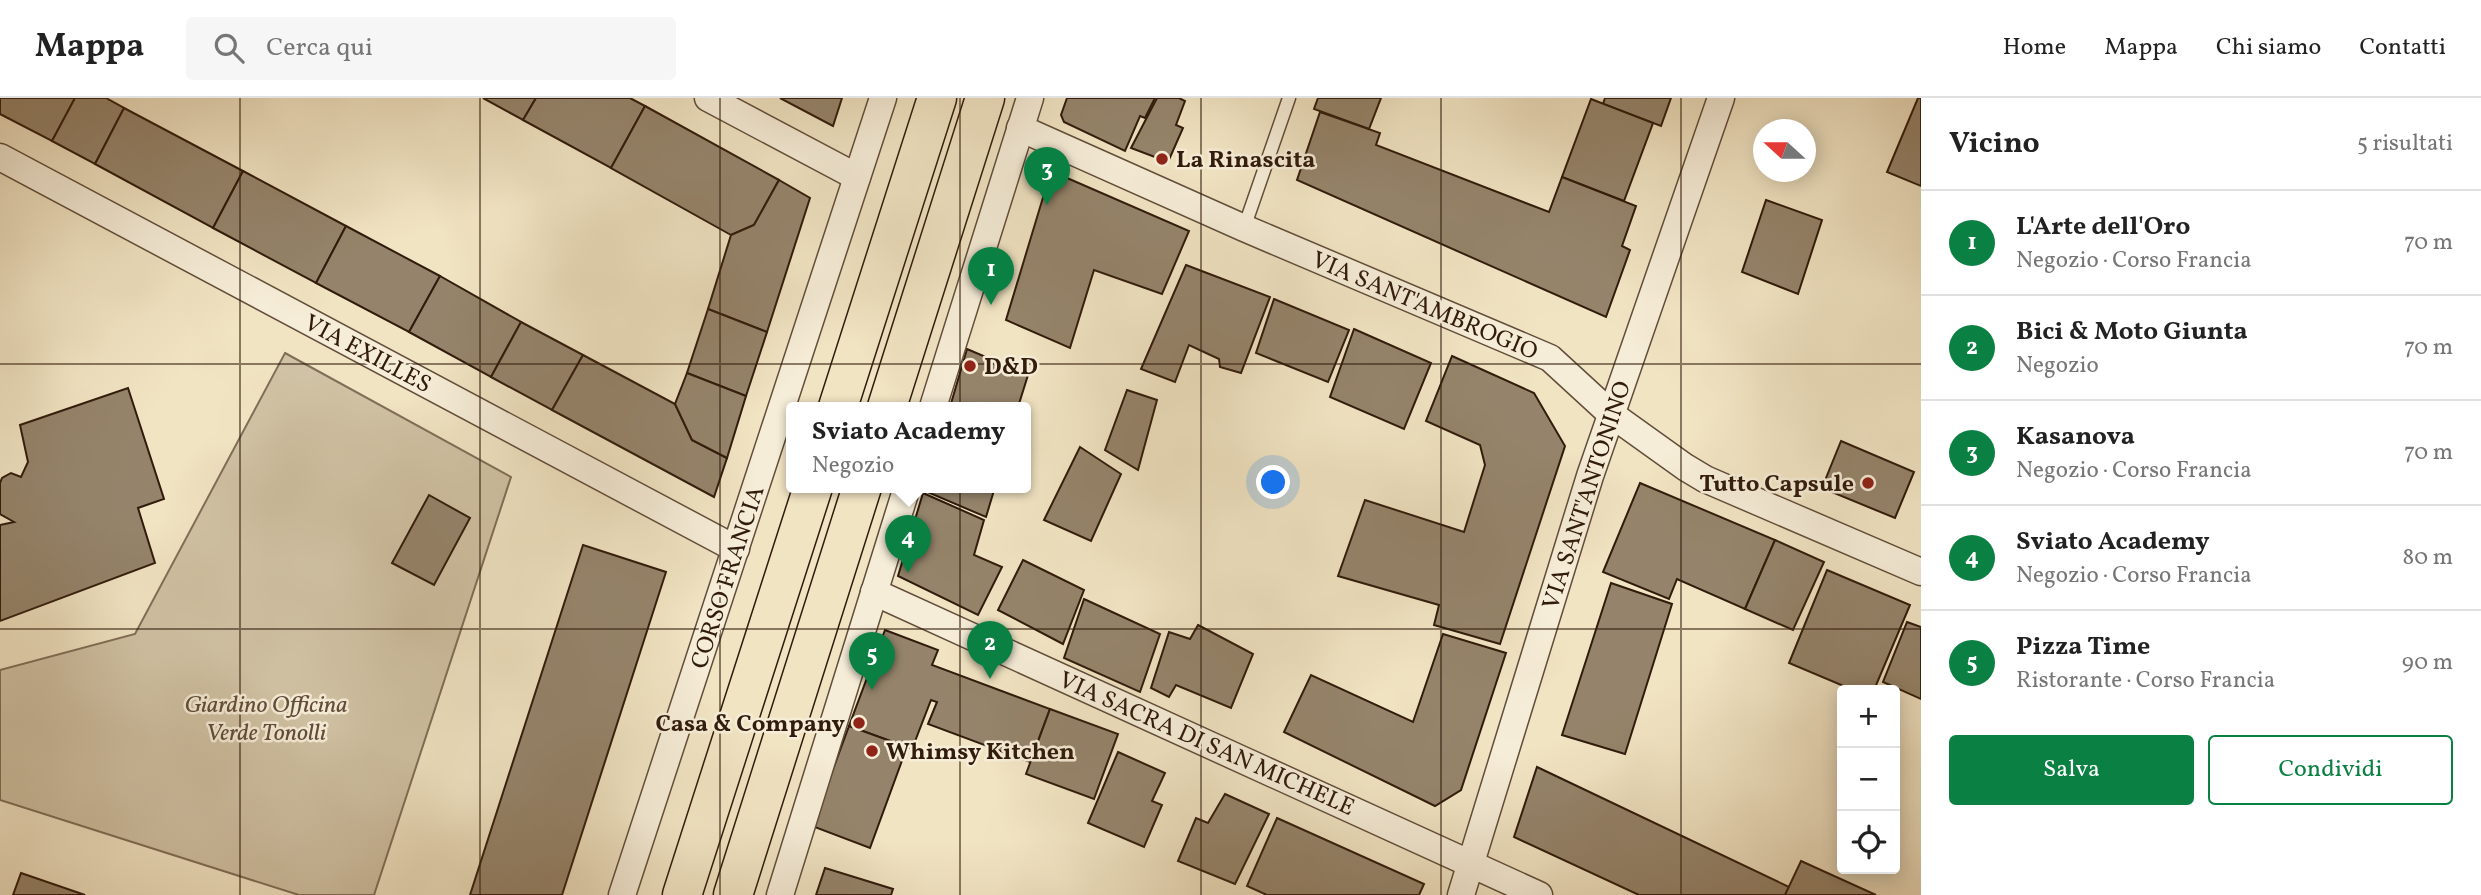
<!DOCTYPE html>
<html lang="it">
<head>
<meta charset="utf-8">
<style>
	:root { --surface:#fff; --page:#f6f6f6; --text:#222; --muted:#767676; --line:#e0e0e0; --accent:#0b8043 }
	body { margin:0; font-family:Vollkorn,serif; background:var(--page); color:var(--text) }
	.controls { position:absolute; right:21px; bottom:21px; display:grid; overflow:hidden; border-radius:7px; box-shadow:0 4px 18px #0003 }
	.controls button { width:63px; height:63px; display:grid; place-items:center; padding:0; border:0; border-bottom:2px solid var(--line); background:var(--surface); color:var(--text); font:35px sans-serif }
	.compass { position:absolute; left:1753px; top:21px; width:63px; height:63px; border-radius:50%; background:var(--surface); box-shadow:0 4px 18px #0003; rotate:291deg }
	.you { position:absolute; left:1274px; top:385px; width:24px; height:24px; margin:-18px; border:5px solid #fff; border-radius:50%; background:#1a73e8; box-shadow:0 0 0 10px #1a73e833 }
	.badge { display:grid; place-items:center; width:46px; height:46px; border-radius:50%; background:var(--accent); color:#fff; font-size:23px; font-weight:700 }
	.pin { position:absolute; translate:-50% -58px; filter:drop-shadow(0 2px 4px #0008) }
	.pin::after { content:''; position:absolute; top:37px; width:24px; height:21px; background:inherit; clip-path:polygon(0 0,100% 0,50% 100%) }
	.popup { position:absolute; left:786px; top:304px; width:245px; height:91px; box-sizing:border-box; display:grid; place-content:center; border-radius:7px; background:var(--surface); filter:drop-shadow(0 2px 5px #0005); font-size:23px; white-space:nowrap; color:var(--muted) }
	.popup b { font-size:26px; color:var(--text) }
	.popup::after { content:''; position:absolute; left:50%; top:100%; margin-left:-14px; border:14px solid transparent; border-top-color:var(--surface) }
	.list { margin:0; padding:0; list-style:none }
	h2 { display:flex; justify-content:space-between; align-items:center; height:91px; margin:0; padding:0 28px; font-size:30px }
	h2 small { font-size:23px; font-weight:400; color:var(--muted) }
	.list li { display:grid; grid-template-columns:46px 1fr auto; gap:21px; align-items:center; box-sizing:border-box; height:105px; padding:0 28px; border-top:2px solid var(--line) }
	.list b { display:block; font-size:26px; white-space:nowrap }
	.list p { margin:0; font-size:23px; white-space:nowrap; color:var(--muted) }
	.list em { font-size:23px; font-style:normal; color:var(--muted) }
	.actions { display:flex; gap:14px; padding:21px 28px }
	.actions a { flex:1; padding:16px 0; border:2px solid var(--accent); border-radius:7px; text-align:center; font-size:24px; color:var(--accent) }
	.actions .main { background:var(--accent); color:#fff }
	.icon { flex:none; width:38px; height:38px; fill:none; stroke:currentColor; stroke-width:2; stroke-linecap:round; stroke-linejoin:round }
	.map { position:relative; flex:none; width:1921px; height:797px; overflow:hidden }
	header { display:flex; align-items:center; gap:42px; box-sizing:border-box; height:98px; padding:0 35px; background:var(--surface); border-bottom:2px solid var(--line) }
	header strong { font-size:33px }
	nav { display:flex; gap:38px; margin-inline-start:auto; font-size:24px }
	.search { width:490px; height:63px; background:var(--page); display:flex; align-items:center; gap:18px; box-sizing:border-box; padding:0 24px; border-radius:7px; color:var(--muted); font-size:26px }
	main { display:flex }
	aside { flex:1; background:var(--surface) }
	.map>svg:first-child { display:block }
	.green { fill:#d0c2a4; stroke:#806e58; stroke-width:2 }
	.building { fill:#95846b; stroke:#311b0c; stroke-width:2 }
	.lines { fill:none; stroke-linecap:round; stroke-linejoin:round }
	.lane-casing { stroke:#614d3a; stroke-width:15 }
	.street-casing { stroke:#614d3a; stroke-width:29 }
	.primary-casing { stroke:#311b0c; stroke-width:41 }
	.lane { stroke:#f6edd8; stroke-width:12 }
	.street { stroke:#f6edd8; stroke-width:26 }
	.primary { stroke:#f1e4c3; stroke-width:38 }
	.grid { fill:none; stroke:#311b0c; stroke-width:2; stroke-opacity:0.55 }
	.poi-dot { fill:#8f2418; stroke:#f6edd8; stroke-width:2.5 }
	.labels { text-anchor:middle; stroke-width:5; stroke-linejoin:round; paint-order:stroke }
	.poi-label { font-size:24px; font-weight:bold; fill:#311b0c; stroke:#f6edd8; text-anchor:start }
	.street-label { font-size:24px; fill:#311b0c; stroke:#f6edd8 }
	.park-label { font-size:24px; font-style:italic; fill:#614d3a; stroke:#f6edd8 }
</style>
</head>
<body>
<header>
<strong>Mappa</strong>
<div class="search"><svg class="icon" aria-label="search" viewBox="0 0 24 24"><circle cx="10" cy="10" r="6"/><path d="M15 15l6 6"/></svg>Cerca qui</div>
<nav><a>Home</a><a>Mappa</a><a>Chi siamo</a><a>Contatti</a></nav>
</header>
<main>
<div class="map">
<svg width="1921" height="797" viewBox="0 0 1921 797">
	<rect width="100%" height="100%" fill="#f1e4c3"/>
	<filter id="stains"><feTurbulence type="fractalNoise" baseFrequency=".00286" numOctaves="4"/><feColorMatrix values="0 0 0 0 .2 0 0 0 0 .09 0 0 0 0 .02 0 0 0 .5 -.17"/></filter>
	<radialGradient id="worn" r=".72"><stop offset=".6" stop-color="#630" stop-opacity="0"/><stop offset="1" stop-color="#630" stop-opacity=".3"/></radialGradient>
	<path class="green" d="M285 255 511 379 374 797H299L0 702V572L135 536Z"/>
	<g class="building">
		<path d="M0 0H75L52 43 0 16Z"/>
		<path d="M75 0H106L124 10 95 66 52 43Z"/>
		<path d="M483 0H536L523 22Z"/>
		<path d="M536 0H630L645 8 611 70 523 22Z"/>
		<path d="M780 0H842L833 28Z"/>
		<path d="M1067 0H1155L1145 20 1140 18 1125 53 1064 24 1061 17Z"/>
		<path d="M1157 0H1179L1185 3 1176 27 1183 30 1168 64 1131 50Z"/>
		<path d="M1318 0H1381L1369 31 1314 11Z"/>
		<path d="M1605 0H1671L1661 28 1603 6Z"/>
		<path d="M1918 0H1921V88L1887 74Z"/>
		<path d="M1591 1 1653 25 1624 103 1562 79Z"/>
		<path d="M645 8 779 82 754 127 731 137 611 70Z"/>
		<path d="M124 10 243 73 213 130 95 66Z"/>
		<path d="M1320 14 1380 35 1376 47 1549 114 1562 79 1636 108 1622 148 1630 152 1606 219 1297 82Z"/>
		<path d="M243 73 346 128 316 185 213 130Z"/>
		<path d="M1051 73 1189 133 1162 196 1094 172 1070 250 1006 222Z"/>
		<path d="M779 82 810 100 767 234 708 211 731 137 754 127Z"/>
		<path d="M1766 102 1822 122 1798 196 1742 174Z"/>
		<path d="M346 128 440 178 409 234 316 185Z"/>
		<path d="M1186 167 1270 199 1241 275 1220 269 1219 261 1189 247 1175 284 1141 271Z"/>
		<path d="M440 178 521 224 491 279 409 234Z"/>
		<path d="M1274 201 1349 232 1328 284 1256 255Z"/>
		<path d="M708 211 767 234 746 298 687 275Z"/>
		<path d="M521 224 583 257 552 312 491 279Z"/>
		<path d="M1354 231 1431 265 1404 331 1330 299Z"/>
		<path d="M967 251 1028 277 1018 309H950Z"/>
		<path d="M583 257 675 306 692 342 727 360 714 399 552 312Z"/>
		<path d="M1452 258 1534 295 1565 348 1500 546 1434 527 1439 507 1338 478 1365 402 1464 434 1485 367 1480 347 1426 323Z"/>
		<path d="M687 275 746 298 727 360 692 342 675 306Z"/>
		<path d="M128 290 164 401 138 410 155 465 0 523V427L14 424 0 416V385L2 380 11 375 21 379 28 364 20 327Z"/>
		<path d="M1127 292 1157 302 1138 372 1105 352Z"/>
		<path d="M1841 343 1914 374 1895 420 1822 390Z"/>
		<path d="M1080 349 1121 376 1091 443 1044 422Z"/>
		<path d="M1640 385 1775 442 1745 511 1677 481 1669 501 1603 474Z"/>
		<path d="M926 389H995L986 419 925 393Z"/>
		<path d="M923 395 984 422 974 457 1002 469 978 517 898 478Z"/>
		<path d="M429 397 470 420 434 487 392 465Z"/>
		<path d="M1775 442 1824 464 1793 532 1745 511Z"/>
		<path d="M583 447 666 474 562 797H470Z"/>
		<path d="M1023 462 1084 492 1063 546 998 512Z"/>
		<path d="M1827 472 1910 507 1874 592H1853L1789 565Z"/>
		<path d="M1611 485 1672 506 1625 656 1562 637Z"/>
		<path d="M1084 501 1160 536 1140 594 1064 560Z"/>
		<path d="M1907 524 1921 529V601L1883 584Z"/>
		<path d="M1198 527 1253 556 1231 610 1176 587 1169 599 1151 590 1169 534 1190 541Z"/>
		<path d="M885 532 938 552 932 567 1050 611 1030 664 928 626 937 604 931 602 912 651 849 628Z"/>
		<path d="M1443 536 1506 555 1461 692 1435 708 1284 634 1311 577 1413 624Z"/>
		<path d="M1050 611 1118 636 1094 701 1026 676Z"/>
		<path d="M849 628 907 649 870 750 812 728Z"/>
		<path d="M1118 654 1165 675 1152 703 1162 707 1144 749 1088 725Z"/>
		<path d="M1537 669 1789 789 1785 797H1639L1514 739Z"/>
		<path d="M1225 696 1269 716 1235 786 1178 763 1196 720 1208 725Z"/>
		<path d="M1277 720 1424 786 1419 797H1267L1247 788Z"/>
		<path d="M1801 763 1876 797H1785Z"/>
		<path d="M825 770 893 791 891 797H816Z"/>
		<path d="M21 775 85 797H13Z"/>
	</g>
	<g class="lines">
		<g class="lane-casing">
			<path id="lane" d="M1244 130 1289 0"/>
		</g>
		<g class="street-casing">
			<g id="street">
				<path d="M708 0 857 79"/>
				<path d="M1020 30 1244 130 1550 260 1611 316 1685 369 1705 381 1921 474"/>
				<path d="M0 59 736 451"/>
				<path d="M933 309 1030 0"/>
				<path d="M874 494 1539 797"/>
				<path d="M622 797 883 0"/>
				<path d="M780 797 907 389"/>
				<path d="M1461 797 1590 378 1721 0"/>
			</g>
		</g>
		<g class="primary-casing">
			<g id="primary">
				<path d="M838 309 937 0"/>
				<path d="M887 309 985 0"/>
				<path d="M682 797 813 389"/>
				<path d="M733 797 862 389"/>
			</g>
		</g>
		<use href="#lane" class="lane"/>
		<use href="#street" class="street"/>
		<use href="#primary" class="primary"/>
	</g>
	<path class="grid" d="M240 0V797M480 0V797M720 0V797M960 0V797M1201 0V797M1441 0V797M1681 0V797M0 266H1921M0 531H1921"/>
	<g class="poi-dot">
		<circle cx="1162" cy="61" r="7"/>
		<circle cx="970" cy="268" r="7"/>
		<circle cx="1868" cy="385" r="7"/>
		<circle cx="859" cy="625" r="7"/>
		<circle cx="872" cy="653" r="7"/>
	</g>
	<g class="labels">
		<g class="poi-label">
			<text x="1176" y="69">La Rinascita</text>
			<text x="984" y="276">D&amp;D</text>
			<text x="1854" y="393" text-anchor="end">Tutto Capsule</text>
			<text x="845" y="633" text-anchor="end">Casa &amp; Company</text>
			<text x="886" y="661">Whimsy Kitchen</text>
		</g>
		<g class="street-label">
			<text transform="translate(1425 207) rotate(23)" y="8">VIA SANT'AMBROGIO</text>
			<text transform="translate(368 255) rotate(28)" y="8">VIA EXILLES</text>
			<text transform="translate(1586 397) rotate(-72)" y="8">VIA SANT'ANTONINO</text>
			<text transform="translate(727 479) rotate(-72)" y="8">CORSO FRANCIA</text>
			<text transform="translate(1207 645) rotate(24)" y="8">VIA SACRA DI SAN MICHELE</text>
		</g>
		<g class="park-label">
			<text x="266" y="614">Giardino Officina<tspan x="266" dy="28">Verde Tonolli</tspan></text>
		</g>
	</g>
	<rect width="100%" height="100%" filter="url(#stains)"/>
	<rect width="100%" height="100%" fill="url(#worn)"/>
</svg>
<div class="controls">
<button>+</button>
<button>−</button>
<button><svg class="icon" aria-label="locate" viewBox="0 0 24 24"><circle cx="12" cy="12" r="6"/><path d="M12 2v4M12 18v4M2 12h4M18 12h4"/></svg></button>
</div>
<svg class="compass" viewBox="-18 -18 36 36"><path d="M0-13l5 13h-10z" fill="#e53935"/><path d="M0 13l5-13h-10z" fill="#767676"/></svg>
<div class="you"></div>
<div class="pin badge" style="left:991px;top:207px">1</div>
<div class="pin badge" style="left:990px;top:581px">2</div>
<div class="pin badge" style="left:1047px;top:107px">3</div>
<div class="pin badge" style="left:908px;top:475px">4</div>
<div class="popup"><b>Sviato Academy</b>Negozio</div>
<div class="pin badge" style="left:872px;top:592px">5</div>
</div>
<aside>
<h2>Vicino<small>5 risultati</small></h2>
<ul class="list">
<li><span class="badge">1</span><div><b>L'Arte dell'Oro</b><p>Negozio · Corso Francia</p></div><em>70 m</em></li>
<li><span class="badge">2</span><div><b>Bici &amp; Moto Giunta</b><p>Negozio</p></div><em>70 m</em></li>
<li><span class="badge">3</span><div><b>Kasanova</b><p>Negozio · Corso Francia</p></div><em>70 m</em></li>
<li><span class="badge">4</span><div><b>Sviato Academy</b><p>Negozio · Corso Francia</p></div><em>80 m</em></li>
<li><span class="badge">5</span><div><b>Pizza Time</b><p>Ristorante · Corso Francia</p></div><em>90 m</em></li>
</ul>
<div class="actions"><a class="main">Salva</a><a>Condividi</a></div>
</aside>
</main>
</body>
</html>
